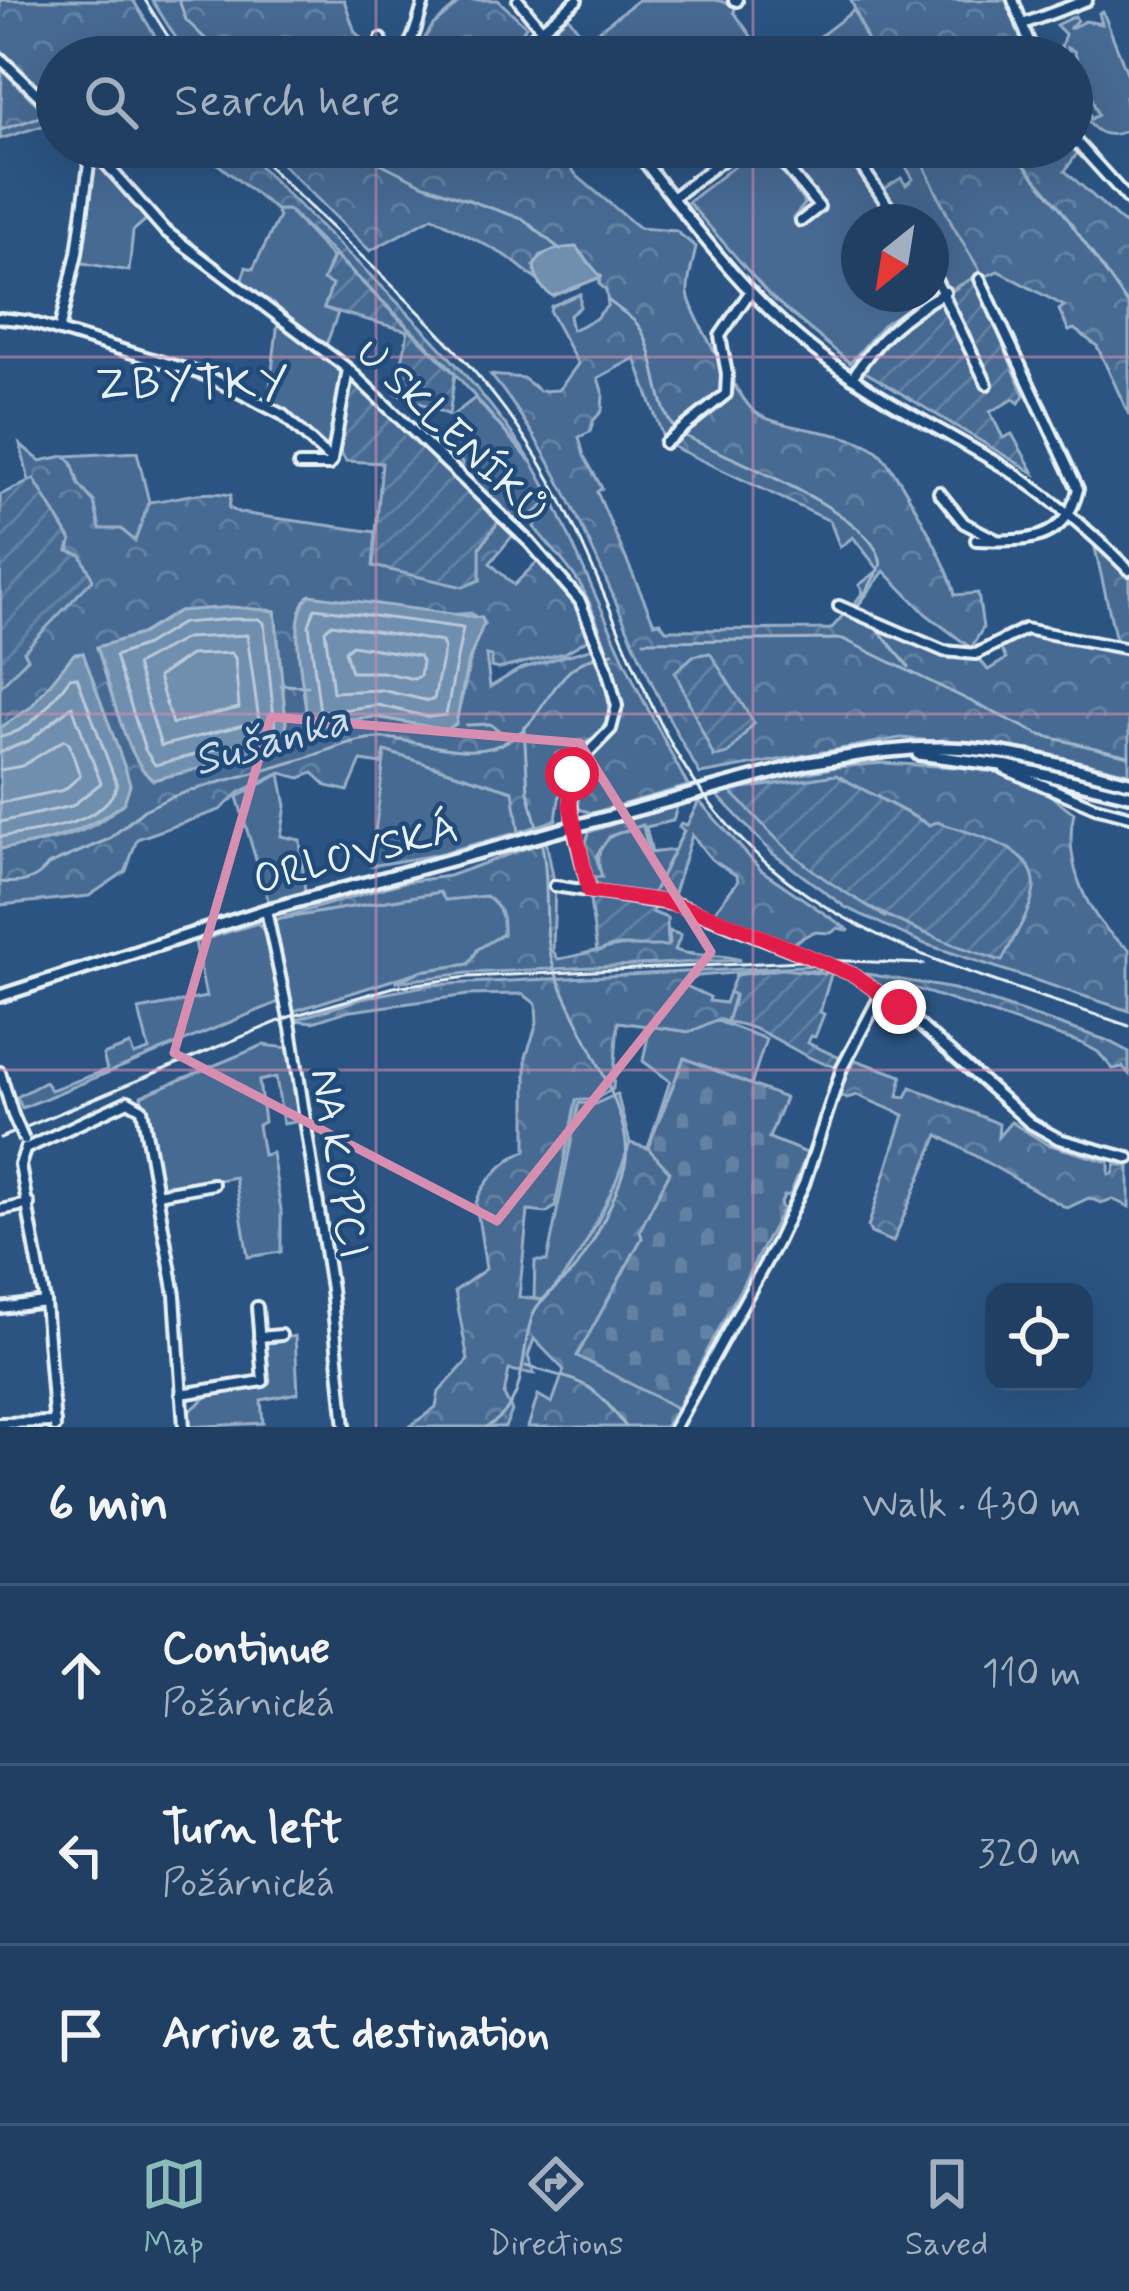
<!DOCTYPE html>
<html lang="en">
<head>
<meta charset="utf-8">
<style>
	:root { --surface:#203f62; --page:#284668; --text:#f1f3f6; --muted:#a2afbe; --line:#3d5877; --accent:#8bbbb9 }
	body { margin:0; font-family:Mynerve,sans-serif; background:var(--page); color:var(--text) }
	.controls { position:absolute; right:36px; bottom:36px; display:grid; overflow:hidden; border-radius:24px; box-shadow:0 12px 48px #0002 }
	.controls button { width:108px; height:108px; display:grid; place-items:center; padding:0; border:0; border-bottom:3px solid var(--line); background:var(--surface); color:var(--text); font:60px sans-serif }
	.compass { position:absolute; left:841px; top:204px; width:108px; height:108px; border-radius:50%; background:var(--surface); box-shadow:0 12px 48px #0002; rotate:210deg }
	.stop { position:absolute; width:36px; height:36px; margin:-27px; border:9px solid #e11d48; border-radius:50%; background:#fff }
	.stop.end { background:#e11d48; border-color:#fff; box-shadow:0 3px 12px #0008 }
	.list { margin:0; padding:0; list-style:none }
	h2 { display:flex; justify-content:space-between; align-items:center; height:156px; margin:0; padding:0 48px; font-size:51px }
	h2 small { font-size:39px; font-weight:400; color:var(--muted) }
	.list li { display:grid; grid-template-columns:78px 1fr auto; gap:36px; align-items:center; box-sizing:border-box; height:180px; padding:0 48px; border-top:3px solid var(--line) }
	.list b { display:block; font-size:45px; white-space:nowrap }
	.list p { margin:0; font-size:39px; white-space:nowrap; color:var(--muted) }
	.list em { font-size:39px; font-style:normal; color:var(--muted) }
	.icon { flex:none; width:66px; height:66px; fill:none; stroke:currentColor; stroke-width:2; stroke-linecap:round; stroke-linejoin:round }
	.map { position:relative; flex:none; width:1129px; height:1427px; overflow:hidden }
	.search { position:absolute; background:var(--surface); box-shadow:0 12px 48px #0002; left:36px; right:36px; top:36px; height:132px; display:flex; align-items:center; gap:30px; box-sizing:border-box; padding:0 42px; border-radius:66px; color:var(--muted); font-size:45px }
	.sheet { height:696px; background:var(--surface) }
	nav { display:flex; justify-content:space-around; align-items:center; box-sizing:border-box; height:168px; border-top:3px solid var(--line); background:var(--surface); font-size:33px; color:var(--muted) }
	nav a { display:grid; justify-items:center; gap:6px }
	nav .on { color:var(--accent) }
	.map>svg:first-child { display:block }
	.green { fill:#476b93; stroke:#98aec6; stroke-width:3 }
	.forest { fill:url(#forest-crowns); stroke:#98aec6; stroke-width:3; fill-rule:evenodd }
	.cemetery { fill:url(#cemetery-stones); stroke:#98aec6; stroke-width:3 }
	.garden { fill:url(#garden-furrows); stroke:#98aec6; stroke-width:3 }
	.water { fill:#708ead; stroke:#a0b6cb; stroke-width:3 }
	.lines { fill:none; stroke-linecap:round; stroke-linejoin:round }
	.shore { stroke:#b8c9da; stroke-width:3 }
	.stream { stroke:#a0b6cb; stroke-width:3 }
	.minor-casing { stroke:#e8f1f8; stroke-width:16 }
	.major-casing { stroke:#e8f1f8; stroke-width:18 }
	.minor { stroke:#1f4a7a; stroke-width:8 }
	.major { stroke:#1f4a7a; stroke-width:9 }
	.rail { stroke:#e8f1f8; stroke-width:3 }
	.minor-bridge-casing { stroke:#e8f1f8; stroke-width:16; stroke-linecap:butt }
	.minor-bridge { stroke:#1f4a7a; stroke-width:8 }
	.route { stroke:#e11d48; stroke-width:15 }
	.marked { fill:none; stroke:#d78fb1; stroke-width:9; stroke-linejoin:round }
	.grid { fill:none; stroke:#d78fb1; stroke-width:3; stroke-opacity:0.55 }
	.labels { text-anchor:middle; stroke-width:9; stroke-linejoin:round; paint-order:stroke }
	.street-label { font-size:42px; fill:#e8f1f8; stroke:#1f4a7a }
	.neighbourhood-label { font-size:45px; letter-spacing:3px; fill:#e8f1f8; stroke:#1f4a7a }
	.water-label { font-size:45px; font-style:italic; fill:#d0dde9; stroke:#1f4a7a }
</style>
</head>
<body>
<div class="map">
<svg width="1129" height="1427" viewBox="0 0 1129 1427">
	<defs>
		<pattern id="forest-crowns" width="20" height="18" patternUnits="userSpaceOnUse" patternTransform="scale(3)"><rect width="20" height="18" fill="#476b93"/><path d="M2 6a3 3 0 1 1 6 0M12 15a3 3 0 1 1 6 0" fill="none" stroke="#6281a3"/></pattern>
		<pattern id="cemetery-stones" width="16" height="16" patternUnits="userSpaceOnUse" patternTransform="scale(3)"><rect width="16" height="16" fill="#476b93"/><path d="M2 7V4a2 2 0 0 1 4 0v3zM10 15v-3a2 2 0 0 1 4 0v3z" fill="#6281a3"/></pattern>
		<pattern id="garden-furrows" width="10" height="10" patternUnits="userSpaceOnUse" patternTransform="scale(3)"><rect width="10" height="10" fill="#476b93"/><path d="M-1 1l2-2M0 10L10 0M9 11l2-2" fill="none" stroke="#6281a3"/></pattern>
	</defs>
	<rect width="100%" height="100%" fill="#2b5482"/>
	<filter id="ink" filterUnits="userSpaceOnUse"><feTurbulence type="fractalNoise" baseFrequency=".00833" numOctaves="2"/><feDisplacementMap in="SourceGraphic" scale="24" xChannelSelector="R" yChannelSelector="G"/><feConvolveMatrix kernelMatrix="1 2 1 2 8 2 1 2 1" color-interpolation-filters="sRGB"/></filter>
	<g filter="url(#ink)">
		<g class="green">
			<path d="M638 0H716L736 5 734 12 766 57H704L698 51 689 57H579L556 27 568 16 579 31 573 36 580 45Z"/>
			<path d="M854 10 874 57H793Z"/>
			<path d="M1103 12 1129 78V95L1125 97 1129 129C1088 152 1072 96 1072 65L1091 119 1098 115 1074 51 1067 48 1069 57H1063L1061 47 1065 34 1056 25 1075 16 1077 20 1069 29 1085 21 1102 24 1099 13Z"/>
			<path d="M759 147H767L805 204 793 218 803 227 822 212 772 147H856L884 189 901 178 906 185 913 179 895 147H915L953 226 983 274 945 292 931 266V222H903L897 213 866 210 878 217H894L898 222H859V294H930L883 325 850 363 770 296 688 202Z"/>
			<path d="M96 164H102L148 218 133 231 129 271 77 262Z"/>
			<path d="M276 210H288L332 257 324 280 333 285 324 308 338 313 326 345 241 282 246 267 253 269 279 217Z"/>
			<path d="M278 321 343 370 331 449C314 446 288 416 268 404Z"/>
			<path d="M475 398 533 464 552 499 520 525 463 474 462 463 453 455V415Z"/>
			<path d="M137 452 149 502 136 541 100 529 94 502 79 485 72 463 65 456Z"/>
			<path d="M385 751 514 791 519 832 435 855 371 866Z"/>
			<path d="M280 774 286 806 281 836 300 840 305 892 269 903 237 797Z"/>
			<path d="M643 824 649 853 674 850 653 893 599 886 592 877H601C592 837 610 836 643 824Z"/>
			<path d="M440 892 446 900 486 896C501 907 504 915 503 934L478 949 469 964 421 971 291 1012 274 920Z"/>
			<path d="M258 923 264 931 279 1002 22 1108 17 1097 45 1082 51 1090 107 1070 103 1055 130 1045 134 1055 149 1050 139 1010 206 997 195 942Z"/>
			<path d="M715 1020 766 1039 751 1085 684 1058 648 1148 670 1081 643 1061 650 1026 690 1032Z"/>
			<path d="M263 1045 289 1048 300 1121 283 1124 276 1077 259 1081 264 1122 258 1125 263 1155 272 1153 281 1210V1252L248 1257 235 1177 160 1191 141 1096Z"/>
			<path d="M617 1094 630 1143 620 1174 574 1268 544 1300 534 1299 535 1261H547L579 1103 595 1104Z"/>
			<path d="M295 1336 298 1393 261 1400 263 1423 187 1427 185 1415 210 1394 265 1385 263 1342Z"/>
		</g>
		<g class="forest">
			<path d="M0 0H133L168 57H57V109L0 53Z"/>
			<path d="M152 0H344L355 32 379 57H188Z"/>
			<path d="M462 0H498L526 26 508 57H413L433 25Z"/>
			<path d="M851 0H1010L1030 57H874Z"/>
			<path d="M2 70 55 122 0 139Z"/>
			<path d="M1072 144 1078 152 1065 171 1129 228V415L1097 346 1074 329 1069 331 1059 310 1064 306 998 271 976 281 982 274 953 226 915 147H1072Z"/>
			<path d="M196 147H241C341 252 453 342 533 464L446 363 289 210H276Z"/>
			<path d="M265 147H511L518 154 553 147 578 177 639 228 676 231 696 247C694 260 687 279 688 292 688 309 741 402 755 412 783 432 849 429 877 451 897 468 950 568 955 595L978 593 983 628 971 648 926 614 884 571 858 606 855 603 863 592 859 585 879 570 853 537 840 547 830 521 665 443 635 358 598 378 603 394 602 411 593 421 590 432 579 437 584 456 602 488 597 492 654 623 660 622 666 630 831 629 845 613 941 651 976 655 988 670 1006 659 998 644 1022 634 1129 653V773L1031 750 901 738 700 774C621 644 588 496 491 375L523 378 540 391 559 390 578 364 550 312 551 306 580 294V307L569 316 572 330 595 319 608 305 606 290 599 284 601 276 559 248 541 255 534 266 537 280 508 257 433 217 370 251Z"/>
			<path d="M20 444 40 461 65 456 72 463 79 485 94 502 100 529H121L135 541 149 502C177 499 203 489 231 495L229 508 240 513 376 532 374 566 480 580V547L499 521 514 534 490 563 514 585 539 560 576 605 590 638 565 653 498 669 491 667V656L486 655 490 687 520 669 593 648C614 703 623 736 556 754L554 769 563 772 556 820 519 832 513 791 385 751 382 764 361 761 348 791 327 786 313 773 300 778 281 773 240 792 220 810 137 839 126 871 89 896 0 905V849C46 842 111 836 130 785L83 653 30 708 0 728V684L28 659 24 651 62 610 71 540 34 480 29 481ZM310 596 448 615 471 613 484 624C463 658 471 700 446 730 409 727 366 705 330 726L306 709C303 680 287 616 310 596ZM179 611H275L287 733C252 762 197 766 154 780 126 761 109 682 97 648L141 634Z"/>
			<path d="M556 507 636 686 688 786 592 813 579 809C562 767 615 748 621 711 624 690 592 605 581 586 569 565 549 546 534 527L545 511Z"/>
			<path d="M1093 539 1129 574V646L1117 645Z"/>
			<path d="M883 763 990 769 1035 784 1074 813C1062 860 1088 923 1129 949V1011L925 944 845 907 772 853 717 795 730 791C783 842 822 878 885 917L930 825 836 775 739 790 740 786 837 767Z"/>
			<path d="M699 801 761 870 850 931 838 928 831 933 813 932 791 944 714 912 738 881 737 876 711 859 692 835 673 896 653 893 684 831 679 827 681 823 687 825Z"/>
			<path d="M678 803 673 821 646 827 652 852 649 853 643 825 610 836 596 856 602 877H592L586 843 589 832Z"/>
			<path d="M546 841 555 886 553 951 558 959C576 957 590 951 608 948 628 943 649 949 670 943L669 931 681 935 675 950C697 959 720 952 741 960L468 973 395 982 421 971 469 964 478 949 503 934C504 915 501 907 486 896L445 900 440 892 274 920 404 882 449 876Z"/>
			<path d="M822 965 819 971 782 969 698 976 684 985 710 997 709 1001 725 1003 729 992 735 994 727 1022 718 1019 690 1032 618 1022 613 1089 593 1100H576L555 1207 546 1213 528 1211 519 1297 544 1300C585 1256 611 1200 630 1143L648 1148 670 1172 640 1230 642 1238 578 1355 677 1408 665 1427H528L538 1395 552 1403 564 1370 534 1339 528 1356 534 1374 509 1370 504 1395 512 1411 505 1427H409L436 1407 439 1392 468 1360 455 1291 486 1269 476 1203C482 1183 507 1157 526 1151V1057L537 1023 536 1004 523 994 468 995 344 1012 313 1022 294 1020 367 997 429 985Z"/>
			<path d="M856 972 954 989 1106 1040 1129 1052V1074L1123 1067 1113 1069 1098 1052 1081 1043 902 984 898 993 922 1011 919 1018Z"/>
			<path d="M855 1060 902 1076 898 1096 906 1097 911 1087 995 1122 999 1124 998 1137 1011 1122 1047 1144 1109 1162V1174H1113L1116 1164 1129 1167V1207L1112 1199 1101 1203 1089 1198 1067 1208 938 1135 893 1242 871 1233 868 1227 904 1115 857 1095 847 1098 838 1095 848 1066 852 1067Z"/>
		</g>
		<path class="cemetery" d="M684 1058 785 1098 769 1138 807 1153 790 1195 784 1196 780 1205 783 1209 677 1408 577 1356 642 1238 640 1230 670 1172 648 1148Z"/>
		<g class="garden">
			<path d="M334 255 455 374 449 415 396 393 408 331 324 308 332 285 323 280Z"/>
			<path d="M972 278 977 282 1024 395 1019 403 1014 399 990 412 1003 438 1012 434 1034 473 862 370 868 358 879 353 903 323Z"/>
			<path d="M348 377 499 521 480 547V580L463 587 373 566 382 463 346 461 338 449Z"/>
			<path d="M34 479 71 541 68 551 81 555 93 579 24 651 28 658 1 686 0 495Z"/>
			<path d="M710 653 754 723 728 754 714 757 675 672 693 656Z"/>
			<path d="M836 775 929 825 937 822C967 833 1039 846 1034 889 1031 912 1012 940 1002 961 921 935 845 903 782 844 764 827 748 808 730 791Z"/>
			<path d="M589 893 604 899 656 904 652 912 667 918 668 946H612L597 952Z"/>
			<path d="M782 969 824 974 832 971 820 1012 824 1014 815 1037 811 1036 808 1043 842 1059 837 1067C799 1060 767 1025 727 1022L735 995 729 992 736 975Z"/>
		</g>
		<g class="water">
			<path d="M576 247 601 277 553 296C541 290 536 278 534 266 544 250 557 248 576 247Z"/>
			<path d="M310 595 482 618 484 623 467 665 456 724 446 730 378 717 340 720 315 728 309 722 306 710C303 680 287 615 310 595Z"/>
			<path d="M232 607 275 611 287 733C259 760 192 769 153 780 125 760 110 682 97 647L141 634 179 611Z"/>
			<path d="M83 653 126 771 130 785 124 803C85 833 48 842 0 849V728L30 708 74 654Z"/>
		</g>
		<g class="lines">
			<g class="shore">
				<path d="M315 608 463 628 446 715 428 717 378 705 320 713 309 625Z"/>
				<path d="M232 619H259L264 623 275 728 249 741 155 765 145 750 115 656 146 645 182 623Z"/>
				<path d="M332 624 442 642 444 648 434 699 429 701 381 690 333 692 325 630Z"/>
				<path d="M247 635 259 721 161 746 136 665 186 638Z"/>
				<path d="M352 645 419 656 422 661 420 676 414 679 382 672H351L345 651Z"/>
				<path d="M231 653 235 658 239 708 172 724 158 677 190 655Z"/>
				<path d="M0 737C31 732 52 701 70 678L77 677 117 785C103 827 36 831 0 837"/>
				<path d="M0 752 29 741 72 706 101 783 72 806 0 822"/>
				<path d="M0 770 22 766 64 740 69 743 80 776 64 790 0 803"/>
			</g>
			<g class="stream">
				<path d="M179 0 186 20 224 57"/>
				<path d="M144 57 149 51"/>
				<path d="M0 130 55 112"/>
				<path d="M348 147 422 184 523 219 561 250"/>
				<path d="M1009 147 1058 205 1129 306"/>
				<path d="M608 300C617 308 629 315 637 324 660 352 653 418 683 435 726 458 878 513 881 565L858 606"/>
				<path d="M873 624 909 667"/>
				<path d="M644 641 843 639 1040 735 1129 756"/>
				<path d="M281 685 308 686"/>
				<path d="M466 725 490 724 508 737"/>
				<path d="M524 727 528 791 538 831"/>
				<path d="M0 882C19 884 36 882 48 865L109 839 144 810 169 798C213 782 258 773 303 759 329 751 355 737 383 738 422 740 474 764 511 739 554 711 549 661 613 653"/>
				<path d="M526 1366C582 1383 590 1378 626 1427"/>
				<path d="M486 1427C532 1403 518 1348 534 1312 543 1294 566 1282 578 1265 595 1242 618 1193 625 1165 638 1117 569 1018 554 968 541 926 551 883 541 841"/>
			</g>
			<g class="minor-casing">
				<g id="minor">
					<path d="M518 0 564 57"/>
					<path d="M734 0 737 1"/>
					<path d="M1013 0 1035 57"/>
					<path d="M1023 24 1087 0"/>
					<path d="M381 39 379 48C412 73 416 21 425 0"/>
					<path d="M514 57 519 48 577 0"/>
					<path d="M696 57H701"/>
					<path d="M0 58 57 113"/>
					<path d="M1072 137 1129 200"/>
					<path d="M91 147 164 230 348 369 530 543 580 601 606 665 617 706 611 729 578 763 570 782 573 826 589 891"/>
					<path d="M633 147C692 224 750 304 830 362 884 402 944 431 1002 466 1049 495 1090 531 1129 570"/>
					<path d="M770 147 819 207 801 221"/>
					<path d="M853 154 899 222"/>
					<path d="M672 198 740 147"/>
					<path d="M931 270 987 384"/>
					<path d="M0 318 27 321 205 375 283 415 332 461 329 465H299"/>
					<path d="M59 331 77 253 91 149"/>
					<path d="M852 378C877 338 904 315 945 292"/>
					<path d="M665 443 726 394 727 374 720 336 750 292"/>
					<path d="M332 460 348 369"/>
					<path d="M939 492 964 523 997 540"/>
					<path d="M976 540C1023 541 1065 545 1078 489L980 279"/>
					<path d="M839 606 944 651 976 654 1025 629 1129 649"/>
					<path d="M1005 769 1095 807 1129 816"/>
					<path d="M555 886 679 905 854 975 899 1007 1030 1123 1059 1139 1129 1158"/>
					<path d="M266 910 291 1028 331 1289 345 1427"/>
					<path d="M0 1072 13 1115"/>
					<path d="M25 1149 128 1101 142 1109 175 1295 184 1427"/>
					<path d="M25 1150 20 1165 45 1302 55 1427"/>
					<path d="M157 1194 213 1184"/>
					<path d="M0 1210 29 1204"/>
					<path d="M0 1308 45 1302"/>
					<path d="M259 1337 281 1335"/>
					<path d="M181 1394 263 1381 257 1307"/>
					<path d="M0 1423 55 1422"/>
					<path d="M675 1427 777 1242 804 1184 842 1068 880 996"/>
				</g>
			</g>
			<g class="major-casing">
				<g id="major">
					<path d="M918 754 1009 766 1129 795"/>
					<path d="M0 996 266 910 808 763C853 756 901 747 947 748 1009 749 1069 767 1129 782"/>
				</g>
			</g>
			<use href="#minor" class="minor"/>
			<use href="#major" class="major"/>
			<g class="rail">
				<path d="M145 0 181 57"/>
				<path d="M250 147C343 246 456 330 530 446 584 530 614 628 658 718 757 925 931 958 1129 1026"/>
				<path d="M0 1138 289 1017 394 987 468 977 822 960 924 964"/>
			</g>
			<g class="minor-bridge-casing">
				<path id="minor-bridge" d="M13 1115 24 1140"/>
			</g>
			<use href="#minor-bridge" class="minor-bridge"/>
		</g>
	</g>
	<g class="lines" filter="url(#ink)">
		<path class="route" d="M572 774 570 806 589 891 666 902 711 916 854 975 899 1007"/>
	</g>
	<path class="marked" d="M271 717 580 743 711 952 497 1221 174 1053Z"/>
	<path class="grid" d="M376 0V57M753 0V57M376 147V1427M753 147V1427M0 357H1129M0 714H1129M0 1070H1129"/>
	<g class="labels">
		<g class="street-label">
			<text transform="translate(453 430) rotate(44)" y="15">U SKLENÍKŮ</text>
			<text transform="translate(355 852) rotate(-15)" y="15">ORLOVSKÁ</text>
			<text transform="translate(341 1163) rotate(81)" y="15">NA KOPCI</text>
		</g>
		<g class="neighbourhood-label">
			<text x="193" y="398">ZBYTKY</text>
		</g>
		<g class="water-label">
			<text transform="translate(270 738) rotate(-16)" y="16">Sušanka</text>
		</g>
	</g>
</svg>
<div class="controls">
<button><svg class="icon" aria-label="locate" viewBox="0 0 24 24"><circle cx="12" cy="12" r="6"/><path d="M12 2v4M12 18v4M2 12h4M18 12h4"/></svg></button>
</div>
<svg class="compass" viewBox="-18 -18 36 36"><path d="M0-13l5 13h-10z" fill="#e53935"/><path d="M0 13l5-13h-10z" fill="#a2afbe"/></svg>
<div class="stop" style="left:572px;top:774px"></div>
<div class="stop end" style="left:899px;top:1007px"></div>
<div class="search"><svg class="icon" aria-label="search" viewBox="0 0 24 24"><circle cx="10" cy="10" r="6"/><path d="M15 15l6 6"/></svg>Search here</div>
</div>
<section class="sheet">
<h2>6 min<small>Walk · 430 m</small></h2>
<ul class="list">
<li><svg class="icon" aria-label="ahead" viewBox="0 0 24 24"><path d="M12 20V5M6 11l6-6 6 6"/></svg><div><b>Continue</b><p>Požárnická</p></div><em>110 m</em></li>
<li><svg class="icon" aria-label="left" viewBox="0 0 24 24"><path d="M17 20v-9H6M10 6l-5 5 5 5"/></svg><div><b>Turn left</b><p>Požárnická</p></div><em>320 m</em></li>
<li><svg class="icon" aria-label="arrive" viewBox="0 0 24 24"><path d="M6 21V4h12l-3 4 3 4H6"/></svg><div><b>Arrive at destination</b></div></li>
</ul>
</section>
<nav>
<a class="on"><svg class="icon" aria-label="map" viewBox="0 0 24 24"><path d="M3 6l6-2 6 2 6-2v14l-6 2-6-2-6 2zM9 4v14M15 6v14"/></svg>Map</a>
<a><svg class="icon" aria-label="directions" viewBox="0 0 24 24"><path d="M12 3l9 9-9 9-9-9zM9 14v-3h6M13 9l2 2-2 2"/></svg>Directions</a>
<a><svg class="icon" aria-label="saved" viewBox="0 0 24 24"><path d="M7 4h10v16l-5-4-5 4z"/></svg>Saved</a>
</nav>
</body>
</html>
